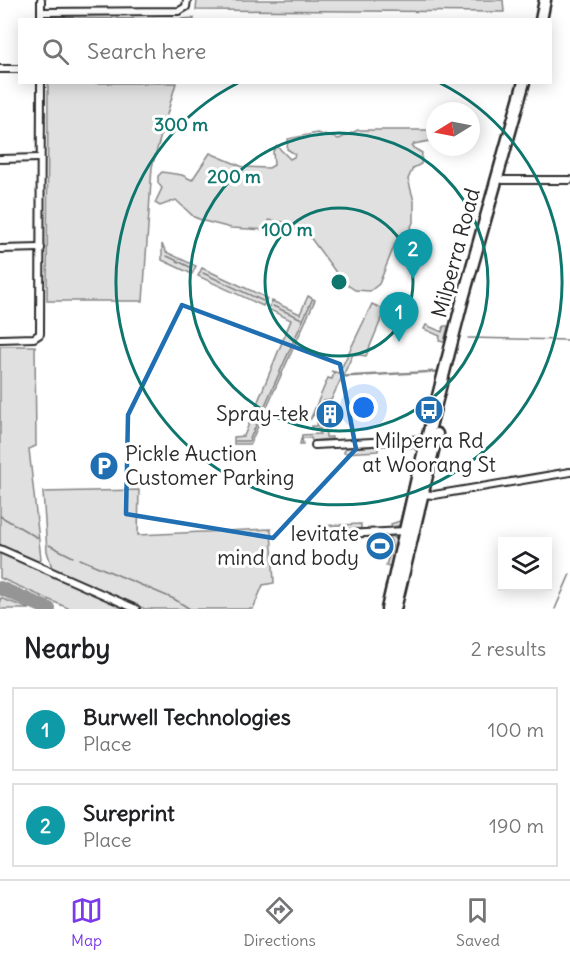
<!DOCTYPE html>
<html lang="en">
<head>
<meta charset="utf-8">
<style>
	:root { --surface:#fff; --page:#f2f2f2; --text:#202124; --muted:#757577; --line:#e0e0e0; --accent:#7c3aed }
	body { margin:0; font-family:Delius,sans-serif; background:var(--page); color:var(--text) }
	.controls { position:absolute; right:18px; bottom:18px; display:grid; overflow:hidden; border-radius:0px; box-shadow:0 3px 15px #0003 }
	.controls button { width:54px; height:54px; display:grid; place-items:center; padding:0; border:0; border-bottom:2px solid var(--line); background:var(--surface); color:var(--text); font:30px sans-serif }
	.compass { position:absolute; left:426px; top:102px; width:54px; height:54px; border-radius:50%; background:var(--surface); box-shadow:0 3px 15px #0003; rotate:260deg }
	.you { position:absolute; left:364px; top:408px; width:21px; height:21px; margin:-15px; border:4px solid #fff; border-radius:50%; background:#1a73e8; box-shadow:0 0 0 9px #1a73e833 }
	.badge { display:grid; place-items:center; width:39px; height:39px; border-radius:50%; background:var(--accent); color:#fff; font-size:20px; font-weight:700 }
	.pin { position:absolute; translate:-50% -50px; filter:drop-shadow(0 2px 3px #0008) }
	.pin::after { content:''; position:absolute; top:32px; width:21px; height:18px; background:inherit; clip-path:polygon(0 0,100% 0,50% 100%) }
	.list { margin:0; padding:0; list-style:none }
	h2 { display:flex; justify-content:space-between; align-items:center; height:78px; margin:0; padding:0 24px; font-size:26px }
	h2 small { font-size:20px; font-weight:400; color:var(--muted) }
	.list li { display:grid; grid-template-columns:39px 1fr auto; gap:18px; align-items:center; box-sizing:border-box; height:84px; margin:0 12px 12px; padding:0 12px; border:2px solid var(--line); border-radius:0px }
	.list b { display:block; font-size:22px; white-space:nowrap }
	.list p { margin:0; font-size:20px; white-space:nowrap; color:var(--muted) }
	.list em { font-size:20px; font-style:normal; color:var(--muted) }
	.icon { flex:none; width:33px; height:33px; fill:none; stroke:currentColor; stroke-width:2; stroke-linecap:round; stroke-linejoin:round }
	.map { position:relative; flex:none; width:570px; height:609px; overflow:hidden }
	.search { position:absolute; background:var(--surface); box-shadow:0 3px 15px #0003; left:18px; right:18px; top:18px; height:66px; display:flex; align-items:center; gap:15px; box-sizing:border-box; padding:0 21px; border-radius:0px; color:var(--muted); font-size:22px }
	.sheet { height:270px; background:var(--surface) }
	nav { display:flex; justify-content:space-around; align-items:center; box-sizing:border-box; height:84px; border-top:2px solid var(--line); background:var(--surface); font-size:16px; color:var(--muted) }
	nav a { display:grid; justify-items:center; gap:3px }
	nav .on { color:var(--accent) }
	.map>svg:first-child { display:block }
	.green { fill:#e0e0e0; stroke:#868686; stroke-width:1.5 }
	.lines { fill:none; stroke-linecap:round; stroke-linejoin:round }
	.stream { stroke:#7e7e7e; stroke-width:1.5 }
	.taxiway { stroke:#959595; stroke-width:14 }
	.street-casing { stroke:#2b2b2b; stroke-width:10 }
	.highway-casing { stroke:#2b2b2b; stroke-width:15 }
	.street { stroke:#fff; stroke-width:6 }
	.highway { stroke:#fff; stroke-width:10 }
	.marked { fill:none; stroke:#1f6fb2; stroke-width:4.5; stroke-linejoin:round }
	.ring { fill:none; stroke:#0f766e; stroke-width:3 }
	.labels { text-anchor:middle; stroke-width:6; stroke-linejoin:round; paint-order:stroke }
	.street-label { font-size:21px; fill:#2b2b2b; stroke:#fff }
	.poi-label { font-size:21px; fill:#2b2b2b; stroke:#fff; text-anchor:end }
	.centre { fill:#0f766e; stroke:#fff; stroke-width:3 }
	.ring-label { font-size:18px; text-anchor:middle; font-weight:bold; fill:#0f766e; stroke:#fff; stroke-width:6; stroke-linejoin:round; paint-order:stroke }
</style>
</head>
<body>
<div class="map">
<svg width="570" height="609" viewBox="0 0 570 609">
	<rect width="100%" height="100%" fill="#fff"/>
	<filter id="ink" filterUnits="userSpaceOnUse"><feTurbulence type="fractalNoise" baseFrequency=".0167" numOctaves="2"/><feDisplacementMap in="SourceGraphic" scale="12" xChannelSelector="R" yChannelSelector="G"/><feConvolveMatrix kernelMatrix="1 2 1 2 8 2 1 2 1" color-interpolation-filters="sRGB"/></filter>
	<g filter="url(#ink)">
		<g class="green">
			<path d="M197 0H503L504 12 196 10Z"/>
			<path d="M48 18 181 19 194 18V20Z"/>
			<path d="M48 83H176L152 167 143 301H47Z"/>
			<path d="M358 130H435V140L414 144 412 147 422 153 421 164 413 168 408 179 414 201V220L409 231 395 244 379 284 370 291 355 290 343 282 310 237 283 222 269 220 268 230 231 228 204 221 194 217 176 200 160 206 155 203 162 188 158 183V176L162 172 182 175 192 180 210 153 243 167 269 168 274 165 273 151 277 146 290 159 294 157 295 154 287 149 288 139 317 133 339 139Z"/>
			<path d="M162 244 166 252 196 266 192 274 162 260Z"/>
			<path d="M202 268 267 298 263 306 198 276Z"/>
			<path d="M308 296 315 300 250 444H234V437L244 436 291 320 268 309 272 301 300 314Z"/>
			<path d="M372 304 385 310 366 356 353 354 343 376 437 371 436 372 342 377 331 400 324 401 326 437H332V439L312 441 311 438H302L303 444H300L302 435 320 434V429H311L312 426H317L318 415H313L310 420 328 378 332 379 334 373 331 371 339 373Z"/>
			<path d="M426 325 442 332 444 326H448L444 342 439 341 440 336 424 329Z"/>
			<path d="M0 346H35L36 446 29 449 41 559 37 561 0 545Z"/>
			<path d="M417 444 420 447 402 525 392 527 391 524 400 521 417 452 414 448H406L407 445Z"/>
			<path d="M378 446V451L344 453 345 448Z"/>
			<path d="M139 490 138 535 271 529 274 583 263 585 253 609H145L52 568 47 551 43 492Z"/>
			<path d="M361 524V529L318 530V526Z"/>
			<path d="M389 535 398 539 392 567 386 565 392 546Z"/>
			<path d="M0 553 8 556 128 609H70L0 578Z"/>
			<path d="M0 598 30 609H0Z"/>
		</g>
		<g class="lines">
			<g class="stream">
				<path d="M167 256 192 268"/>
				<path d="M203 273 263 301"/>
				<path d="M273 306 302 319"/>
				<path d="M468 338 570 340"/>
				<path d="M235 441H249L312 300"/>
				<path d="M0 516 38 538"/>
				<path d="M49 545 73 557"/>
				<path d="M80 559 174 599 190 609"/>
				<path d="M555 609 570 574"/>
			</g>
			<path class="taxiway" d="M0 588 49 609"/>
			<g class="street-casing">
				<g id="street">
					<path d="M41 12 179 11 186 7 187 0"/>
					<path d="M41 20V0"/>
					<path d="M0 69H20"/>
					<path d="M0 159 40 158"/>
					<path d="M503 180H570"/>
					<path d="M0 249 41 248"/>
					<path d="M0 339 34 338 40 334 41 82"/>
					<path d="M315 445 429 439"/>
					<path d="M420 494 434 495 570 472"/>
					<path d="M306 536 404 531"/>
					<path d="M0 549 136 609"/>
				</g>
			</g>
			<g class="highway-casing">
				<g id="highway">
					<path d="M541 20 545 0"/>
					<path d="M387 609 417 478 462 302 524 82"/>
					<path d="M395 609 437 434"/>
				</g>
			</g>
			<use href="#street" class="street"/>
			<use href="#highway" class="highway"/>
		</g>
	</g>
	<path class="marked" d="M182 305 340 364 356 449 273 538 126 514 128 415Z"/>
	<g class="ring">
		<circle cx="339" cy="282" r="74"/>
		<circle cx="339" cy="282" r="149"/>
		<path d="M440 83A223 223 0 1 1 238 83"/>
	</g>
	<defs>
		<g id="bus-disc" transform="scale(1.5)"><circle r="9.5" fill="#1f6fb2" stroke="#fff"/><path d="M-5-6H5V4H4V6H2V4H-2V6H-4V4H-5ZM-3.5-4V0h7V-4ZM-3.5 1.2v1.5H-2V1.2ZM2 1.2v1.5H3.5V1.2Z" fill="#fff"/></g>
		<g id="building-disc" transform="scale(1.5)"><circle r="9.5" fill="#1f6fb2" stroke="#fff"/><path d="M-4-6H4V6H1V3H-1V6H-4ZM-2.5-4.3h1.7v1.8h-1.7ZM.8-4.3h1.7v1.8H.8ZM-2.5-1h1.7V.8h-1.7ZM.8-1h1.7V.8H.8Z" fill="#fff"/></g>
		<g id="parking-disc" transform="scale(1.5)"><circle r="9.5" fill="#1f6fb2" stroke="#fff"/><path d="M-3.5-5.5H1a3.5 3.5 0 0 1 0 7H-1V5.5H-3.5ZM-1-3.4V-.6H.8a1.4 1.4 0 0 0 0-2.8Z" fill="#fff"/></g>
		<g id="stadium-disc" transform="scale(1.5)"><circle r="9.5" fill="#1f6fb2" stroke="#fff"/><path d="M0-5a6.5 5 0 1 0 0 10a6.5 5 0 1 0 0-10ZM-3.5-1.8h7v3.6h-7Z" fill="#fff"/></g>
	</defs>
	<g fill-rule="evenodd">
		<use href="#bus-disc" x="429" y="410"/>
		<use href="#building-disc" x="330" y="414"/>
		<use href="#parking-disc" x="104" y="466"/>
		<use href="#stadium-disc" x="380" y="546"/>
	</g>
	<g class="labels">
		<g class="street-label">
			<text transform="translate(456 253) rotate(-75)" y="7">Milperra Road</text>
		</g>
		<g class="poi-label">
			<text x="309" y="421">Spray-tek</text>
			<text x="429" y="448" text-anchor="middle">Milperra Rd<tspan x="429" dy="24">at Woorang St</tspan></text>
			<text x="125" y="461" text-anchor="start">Pickle Auction<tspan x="125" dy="24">Customer Parking</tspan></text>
			<text x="359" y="541">levitate<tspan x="359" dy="24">mind and body</tspan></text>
		</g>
	</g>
	<circle cx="339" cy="282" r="9" class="centre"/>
	<g class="ring-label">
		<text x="181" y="131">300 m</text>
		<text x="234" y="183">200 m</text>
		<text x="287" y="236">100 m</text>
	</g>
</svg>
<div class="controls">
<button><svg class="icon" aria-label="layers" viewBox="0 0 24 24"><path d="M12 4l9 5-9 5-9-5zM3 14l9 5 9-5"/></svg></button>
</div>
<svg class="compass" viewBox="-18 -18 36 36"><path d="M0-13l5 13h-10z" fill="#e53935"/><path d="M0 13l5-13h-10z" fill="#757577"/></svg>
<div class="you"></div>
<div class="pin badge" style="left:399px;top:342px;background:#0f9aa8">1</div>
<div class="pin badge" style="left:413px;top:279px;background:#0f9aa8">2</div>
<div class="search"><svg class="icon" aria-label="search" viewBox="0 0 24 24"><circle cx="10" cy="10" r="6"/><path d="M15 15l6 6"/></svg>Search here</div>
</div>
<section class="sheet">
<h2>Nearby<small>2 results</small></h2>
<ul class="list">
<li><span class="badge" style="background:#0f9aa8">1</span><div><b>Burwell Technologies</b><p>Place</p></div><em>100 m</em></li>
<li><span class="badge" style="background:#0f9aa8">2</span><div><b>Sureprint</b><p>Place</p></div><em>190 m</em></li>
</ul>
</section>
<nav>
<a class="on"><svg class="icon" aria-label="map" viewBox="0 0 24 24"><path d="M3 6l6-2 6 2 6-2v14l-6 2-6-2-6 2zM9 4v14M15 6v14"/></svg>Map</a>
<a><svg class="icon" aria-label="directions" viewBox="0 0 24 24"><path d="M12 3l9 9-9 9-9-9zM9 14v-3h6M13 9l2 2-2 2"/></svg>Directions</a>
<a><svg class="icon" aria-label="saved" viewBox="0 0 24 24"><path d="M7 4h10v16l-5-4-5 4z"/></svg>Saved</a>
</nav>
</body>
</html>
